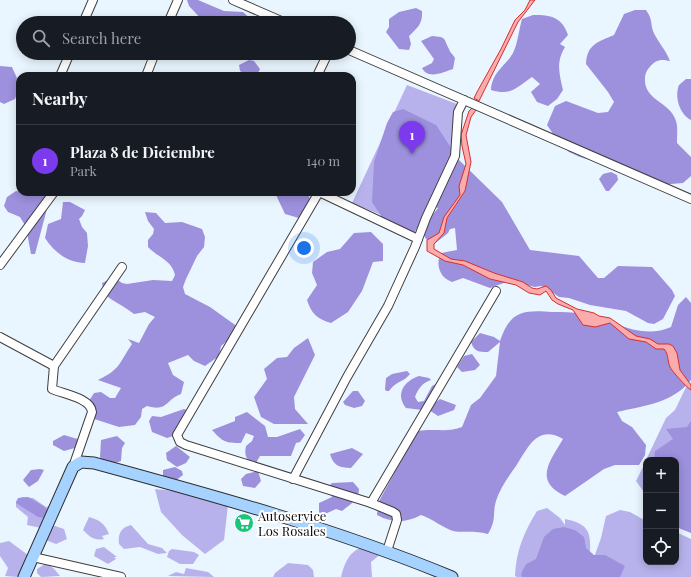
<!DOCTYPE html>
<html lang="en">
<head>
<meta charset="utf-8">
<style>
	:root { --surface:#171b24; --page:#20242c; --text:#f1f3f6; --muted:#9ea1a6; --line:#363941; --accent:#7c3aed }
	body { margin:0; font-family:"Playfair Display",serif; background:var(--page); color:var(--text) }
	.controls { position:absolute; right:12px; bottom:12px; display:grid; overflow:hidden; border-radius:8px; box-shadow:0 2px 10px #0003 }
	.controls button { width:36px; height:36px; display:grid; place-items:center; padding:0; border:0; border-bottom:1px solid var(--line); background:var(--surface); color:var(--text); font:20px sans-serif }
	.you { position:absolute; left:304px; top:248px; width:14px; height:14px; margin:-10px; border:3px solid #fff; border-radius:50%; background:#1a73e8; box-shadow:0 0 0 6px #1a73e833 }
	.badge { display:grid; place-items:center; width:26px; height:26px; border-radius:50%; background:var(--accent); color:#fff; font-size:13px; font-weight:700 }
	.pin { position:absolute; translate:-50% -33px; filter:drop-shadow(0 1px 2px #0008) }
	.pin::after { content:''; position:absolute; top:21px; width:14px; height:12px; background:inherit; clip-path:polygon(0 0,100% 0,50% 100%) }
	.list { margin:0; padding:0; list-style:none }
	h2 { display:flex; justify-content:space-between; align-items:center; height:52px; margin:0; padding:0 16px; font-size:17px }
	h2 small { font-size:13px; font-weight:400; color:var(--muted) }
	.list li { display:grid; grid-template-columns:26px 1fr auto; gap:12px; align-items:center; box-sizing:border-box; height:72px; padding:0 16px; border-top:1px solid var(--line) }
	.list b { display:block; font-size:15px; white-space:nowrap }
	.list p { margin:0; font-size:13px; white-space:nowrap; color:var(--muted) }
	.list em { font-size:13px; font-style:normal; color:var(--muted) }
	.icon { flex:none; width:22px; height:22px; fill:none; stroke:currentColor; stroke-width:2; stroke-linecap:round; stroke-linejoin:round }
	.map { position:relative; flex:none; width:691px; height:577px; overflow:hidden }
	.search { position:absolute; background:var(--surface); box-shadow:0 2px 10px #0003; left:16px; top:16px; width:340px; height:44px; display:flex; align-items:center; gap:10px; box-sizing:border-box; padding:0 14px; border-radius:22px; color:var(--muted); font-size:15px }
	.panel { position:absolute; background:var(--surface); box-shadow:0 2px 10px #0003; left:16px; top:72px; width:340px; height:124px; border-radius:12px }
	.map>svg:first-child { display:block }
	.green { fill:#b7b2ec }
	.forest { fill:#9d90dd }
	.water { fill:#faabac; stroke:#d6302e }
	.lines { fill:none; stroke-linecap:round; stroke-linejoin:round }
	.street-casing { stroke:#3f3f3f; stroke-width:10 }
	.secondary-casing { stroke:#2e2e2e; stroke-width:13 }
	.street { stroke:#fff; stroke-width:8 }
	.secondary { stroke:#a5d2ff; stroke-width:11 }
	.labels { text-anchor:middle; stroke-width:4; stroke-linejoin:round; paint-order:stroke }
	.poi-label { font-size:13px; fill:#0c0c0c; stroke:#fff; text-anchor:start }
</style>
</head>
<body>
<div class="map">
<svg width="691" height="577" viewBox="0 0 691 577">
	<rect width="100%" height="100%" fill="#eaf6ff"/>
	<g class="green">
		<path d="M407 85 457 104C451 122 456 129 453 144 446 174 426 201 411 227L352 203Z"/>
		<path d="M691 383V526L676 460H646L666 418 675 410 687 385Z"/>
		<path d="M646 461V495L636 481Z"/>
		<path d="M155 489 195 493 228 505 224 540 205 554 182 535 161 512Z"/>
		<path d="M22 497 33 498 46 507 49 506 41 528 27 525 28 517 16 507V501Z"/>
		<path d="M547 508 560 518 565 525V519C590 524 591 533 590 556L552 577H517L515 576C516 551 524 532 537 511Z"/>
		<path d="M620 510 630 512 646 521V562H676V532L691 539V577H587L601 538 606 516Z"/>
		<path d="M89 517C100 520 105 524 109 534L102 536 104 539C94 541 90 537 83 530Z"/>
		<path d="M52 525 64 529 67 539 56 544 43 539Z"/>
		<path d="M131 525 148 544 162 548 167 553 158 554 140 547 124 549 119 544C118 534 120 528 131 525Z"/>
		<path d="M9 541 28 555 23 570 18 577 5 576 8 568 0 556V543Z"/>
		<path d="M365 546 382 553 371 562 372 577H341C345 562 349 551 365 546Z"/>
		<path d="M104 547 117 557H114L116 559 108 564 94 556 96 549Z"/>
		<path d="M172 549 194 552 199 555 193 564H180L167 557 169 551Z"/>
		<path d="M288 563 308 565 313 570 314 577H273L275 573Z"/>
		<path d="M45 564C52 565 56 571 60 576L41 577 37 573V569Z"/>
		<path d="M186 568 208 572 214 577 168 576 176 572 184 574Z"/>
	</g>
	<g class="forest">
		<path d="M187 0H198L224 11 243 12 255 23 204 22 189 6Z"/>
		<path d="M416 8 422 11C423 24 417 28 409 36L411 44 409 50 399 49 386 32 389 27V19L399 12Z"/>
		<path d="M635 10H646C653 20 650 22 653 31 657 41 666 50 670 61 664 60 661 59 655 62 650 66 646 70 645 77 643 101 670 101 676 121 678 127 677 136 677 143L691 157V176L683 183 659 185 627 171 580 157 569 152 560 144 547 125 555 106 566 101 598 113 608 112 614 102 608 92 586 64C587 44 598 42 614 35L624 14Z"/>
		<path d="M533 15C551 15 562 17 568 35L560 44 565 47C556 62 559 73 563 90L557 99 548 106 537 102 531 92 540 84 532 77C516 88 511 96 491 90 492 72 505 67 513 53 518 43 519 29 522 19Z"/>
		<path d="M432 36C447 37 443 38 449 49 450 53 453 54 455 58L453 69C444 72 428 80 422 68L432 63 434 59 421 41Z"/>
		<path d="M249 60 254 61 260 69 258 73 247 75 240 71 239 65Z"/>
		<path d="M0 66 12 67 20 85 15 99 4 104 0 102Z"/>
		<path d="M686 79H691V120C680 115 674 97 679 85Z"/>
		<path d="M403 109 436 125 459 160 502 202 530 250 579 256 598 278H604L618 266 652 267 672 290 675 296 663 319 654 324 648 323 626 311 590 305 569 298 559 297 546 288 541 286 535 287 509 281 490 288 463 278 452 282C440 278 435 265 441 253L457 250 455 228 450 229 448 233 433 245C413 232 429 220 438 208L432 206 422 219 411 239 385 222 372 202 374 162 387 123 393 112Z"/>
		<path d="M611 172 617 175 618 180 609 191H606L599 179 603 174Z"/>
		<path d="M16 191 54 195 48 205 35 254H31L26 227 20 217 8 212 4 206 7 197Z"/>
		<path d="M277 192H308L311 205 299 218 285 214 276 195Z"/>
		<path d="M63 202H70L85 210 82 216 79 219 82 227 87 233 88 246 85 263C68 263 54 252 45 238L48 224 61 219Z"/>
		<path d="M145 212 156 213 165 223 182 222 202 229 205 237 204 247 197 256 186 279 183 287 185 294 210 307 238 327 233 336 221 346 219 356 205 366 194 361 188 355 168 363 173 375 184 382 181 394C165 400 168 412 147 406L142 409 141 417 135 425 119 427 88 417 89 401 94 393 101 392 110 398H115L121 388 98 380C121 369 119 363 132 344L128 339 139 343 149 324 155 317 145 312 134 314C124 306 114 302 104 294L102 283 114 277 122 283 127 284 153 280 172 281 175 275C172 260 157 257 148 247V240L153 234 154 229 148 221Z"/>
		<path d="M371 232 383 244V261L373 262 362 291 348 312 331 323C317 319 311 313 307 300L317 285 312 273 313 262 327 252 340 249 354 233Z"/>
		<path d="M686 297 691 303V380C673 403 643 406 617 412L622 421 632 427 646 445 645 455 639 465H615L604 469 565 496C533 481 550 461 563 439 537 424 528 448 516 466 509 476 500 488 496 501 492 515 497 519 488 534 473 530 465 533 453 531 445 529 431 518 421 515 406 523 392 523 377 515L378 503 402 459 405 448 418 431C433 428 448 433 462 427L471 405 480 398 496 376 500 342 488 352C479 352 474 352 471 342L480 333 494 337 500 341C510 311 523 310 552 312 562 312 573 312 582 314 612 319 641 341 671 327L678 305Z"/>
		<path d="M308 338 315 355 294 397 295 409 308 424H274L261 417 254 397 267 379 264 369 277 358 287 357 294 348Z"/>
		<path d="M472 354 480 365 475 370 462 372 457 367 464 356Z"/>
		<path d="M407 371 410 374C404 382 396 381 389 391H386L385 389 386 378 392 374Z"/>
		<path d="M419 376 429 378 431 380C422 383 418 389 415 397L418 402 424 401 432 386 436 384V392L422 410 406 408C395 394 404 381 419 376Z"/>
		<path d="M353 391H358L365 401 362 406 354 408 345 405 343 402Z"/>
		<path d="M440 399 456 405 454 410 438 416 429 410 432 405Z"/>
		<path d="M184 409 190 411 179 434 167 438 152 432 149 421 152 416 161 417Z"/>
		<path d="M247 412 265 426 268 437H277L300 429 305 435 300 442 296 443 291 456H260L256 463C246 462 244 455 246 446L252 441 254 436 246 433 241 443C225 443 223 442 212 430L235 421V417Z"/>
		<path d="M691 421V533L676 527V460H654L655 451 673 439 666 429 687 427Z"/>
		<path d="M64 435 81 440 82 446 64 451 53 445V441Z"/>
		<path d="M117 436 125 443 122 448 121 461 107 466 100 457 101 440Z"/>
		<path d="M176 446 190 457 186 463 177 467 167 460 166 453Z"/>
		<path d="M352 448 363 454 351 468C339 468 333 465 330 454Z"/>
		<path d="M175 467 182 471 183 475 175 481 163 478V470Z"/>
		<path d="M40 469 44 470 38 481 29 487 23 480 31 470Z"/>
		<path d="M258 471 261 481 255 488 243 486 241 479 246 474Z"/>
		<path d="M353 482 359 489C359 501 350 504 342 511L336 509 325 514 319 513V503L332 497 329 486 332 483Z"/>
		<path d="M28 497 45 507 50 514 44 518 38 517 16 503 18 498Z"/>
		<path d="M564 527 575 530 584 537 586 548 594 555H605L625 566 620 577H522L521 574 526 564 536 559 544 537 553 529Z"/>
	</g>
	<g class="water">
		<path d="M530 0H535L518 22 479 101 474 98 477 92 501 49 515 20 525 10Z"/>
		<path d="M472 108 476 110 471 117 466 135 471 162 465 191 447 218 444 233 434 244V249L451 259 465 261 494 273 523 282 532 288 537 289 546 286 551 290 556 298 577 309 594 313 599 316 610 318 636 336 650 339 658 344H669L673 346 677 353 680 370 691 385V390C687 388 671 370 670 367 667 360 669 355 664 349H656L646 342 629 339 610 323 595 327 583 325 573 310 558 304 552 300 546 291 540 295 529 293 516 285 490 279 463 265 445 261 427 251V240L439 233 444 217 460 195 459 186 466 164 462 146 461 135 469 111Z"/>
	</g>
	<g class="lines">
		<g class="street-casing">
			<g id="street">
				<path d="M233 0 286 23"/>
				<path d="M83 23 93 0"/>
				<path d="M168 23 178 0"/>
				<path d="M349 50 691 199"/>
				<path d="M60 76 70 53"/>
				<path d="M146 76 155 53"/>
				<path d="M317 76 328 53"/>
				<path d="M0 265 54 192"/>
				<path d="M0 337 54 366"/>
				<path d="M73 467 92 412C91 398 63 394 52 389L54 366 122 267"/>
				<path d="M293 479 347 377 388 306 415 247 426 218 455 156 458 112 464 100"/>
				<path d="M371 503 496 291"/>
				<path d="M387 551 397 520 396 514 393 512 371 503 186 445 180 442 177 435 319 192 418 239"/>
				<path d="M33 557 121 577"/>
			</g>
		</g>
		<g class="secondary-casing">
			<path id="secondary" d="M24 577 73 467 81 462 94 463C215 496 336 529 452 577"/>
		</g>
		<use href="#street" class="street"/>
		<use href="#secondary" class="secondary"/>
	</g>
	<defs>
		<g id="supermarket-disc" transform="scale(1)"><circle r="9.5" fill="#1cc47b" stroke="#fff"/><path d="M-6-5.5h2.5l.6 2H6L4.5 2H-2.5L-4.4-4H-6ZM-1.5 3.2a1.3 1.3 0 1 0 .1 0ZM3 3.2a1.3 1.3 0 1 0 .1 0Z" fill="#fff"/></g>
	</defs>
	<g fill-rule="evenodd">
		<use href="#supermarket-disc" x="244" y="523"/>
	</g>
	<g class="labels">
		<g class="poi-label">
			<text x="258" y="521">Autoservice<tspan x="258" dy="15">Los Rosales</tspan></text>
		</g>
	</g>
</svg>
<div class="controls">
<button>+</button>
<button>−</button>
<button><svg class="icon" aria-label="locate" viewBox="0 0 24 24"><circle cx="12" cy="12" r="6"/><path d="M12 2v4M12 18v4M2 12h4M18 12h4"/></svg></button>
</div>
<div class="you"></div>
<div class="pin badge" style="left:412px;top:154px">1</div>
<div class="search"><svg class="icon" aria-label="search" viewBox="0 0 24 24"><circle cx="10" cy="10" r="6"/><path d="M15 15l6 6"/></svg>Search here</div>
<section class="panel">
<h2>Nearby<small></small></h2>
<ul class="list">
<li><span class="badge">1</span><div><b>Plaza 8 de Diciembre</b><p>Park</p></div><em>140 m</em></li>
</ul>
</section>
</div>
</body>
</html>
